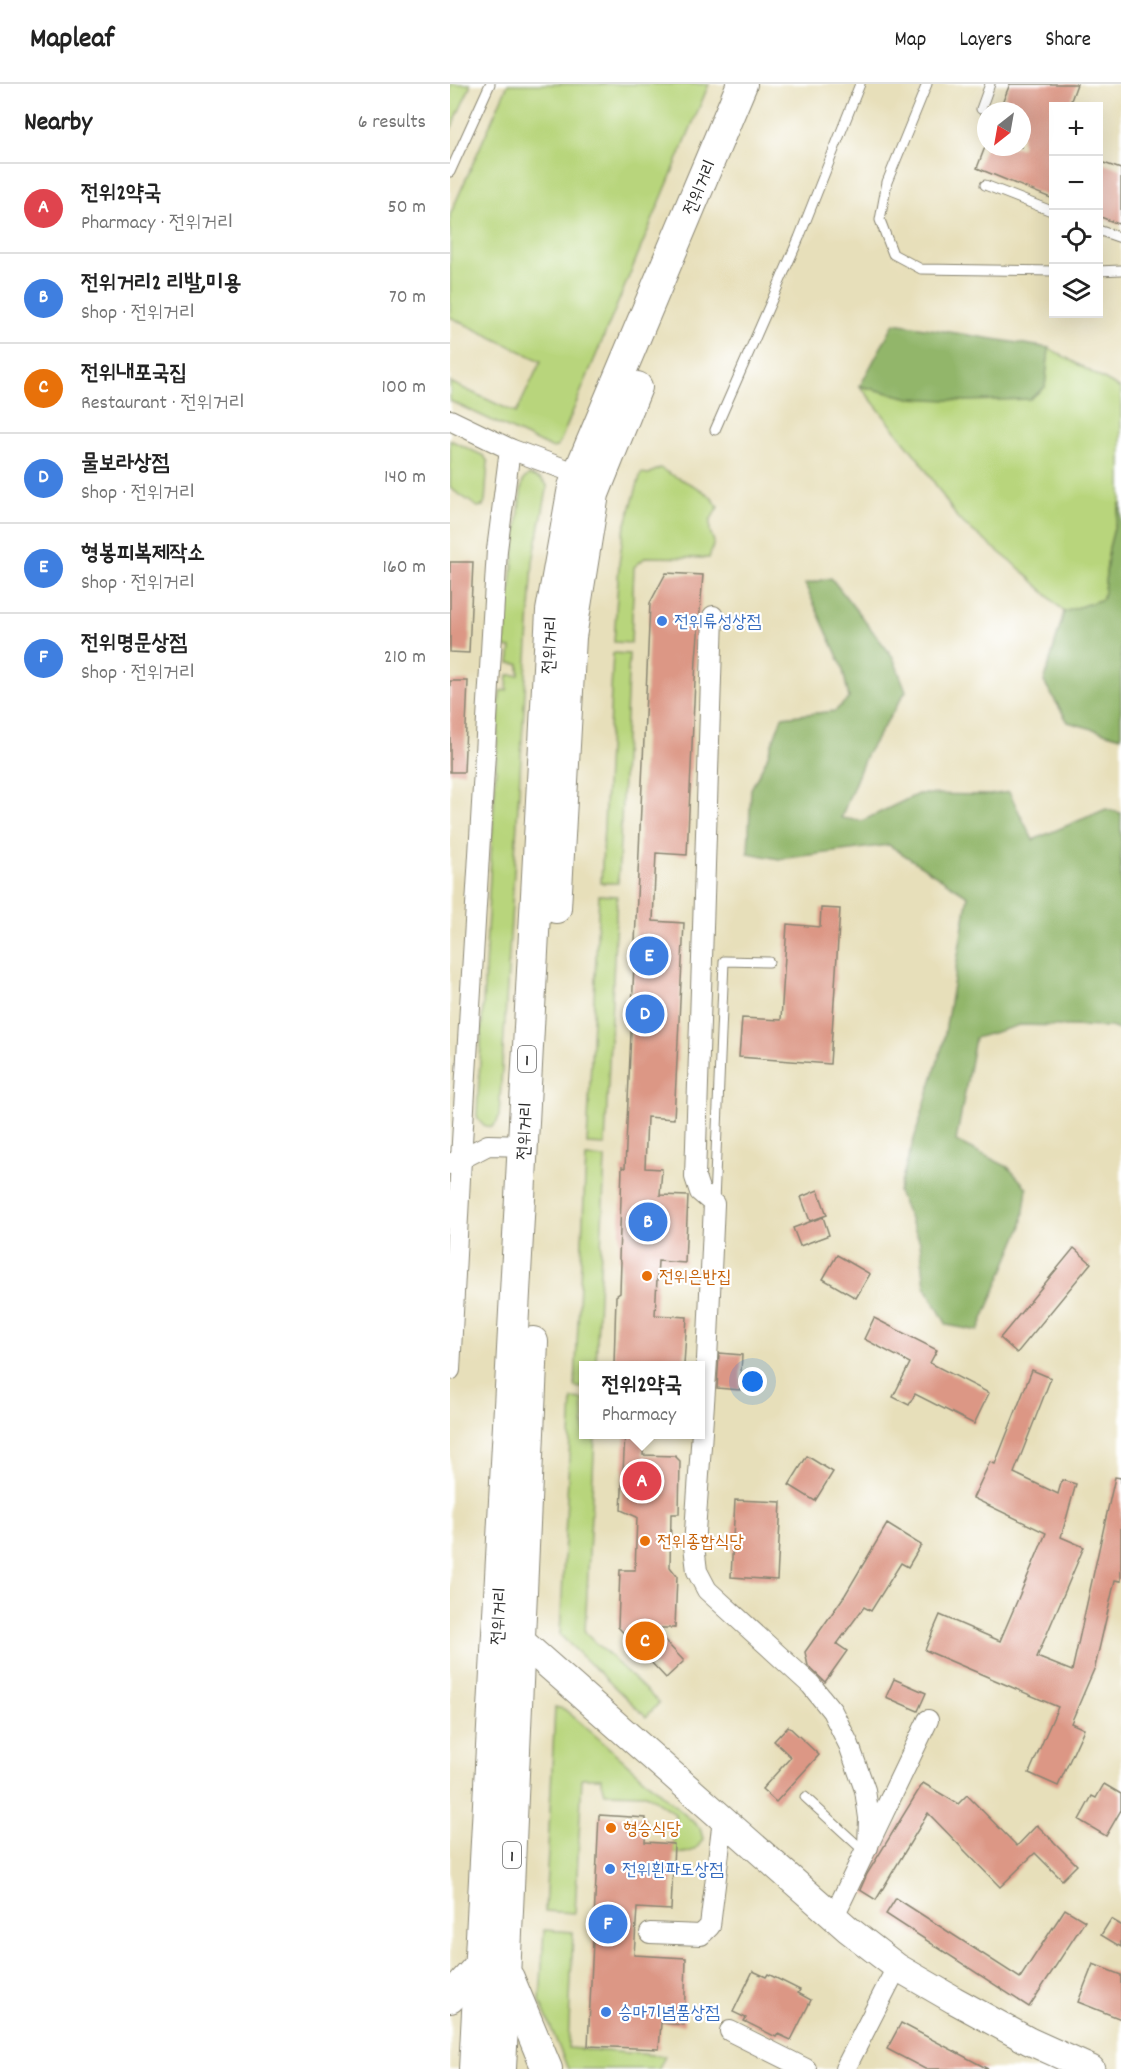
<!DOCTYPE html>
<html lang="en">
<head>
<meta charset="utf-8">
<style>
	:root { --surface:#fff; --page:#f6f6f6; --text:#222; --muted:#767676; --line:#e0e0e0; --accent:#db2777 }
	body { margin:0; font-family:Dekko,"Poor Story",sans-serif; background:var(--page); color:var(--text) }
	.controls { position:absolute; right:18px; top:18px; display:grid; overflow:hidden; border-radius:0px; box-shadow:0 6px 24px #0002 }
	.controls button { width:54px; height:54px; display:grid; place-items:center; padding:0; border:0; border-bottom:2px solid var(--line); background:var(--surface); color:var(--text); font:30px sans-serif }
	.compass { position:absolute; left:527px; top:18px; width:54px; height:54px; border-radius:50%; background:var(--surface); box-shadow:0 6px 24px #0002; rotate:211deg }
	.you { position:absolute; left:303px; top:1298px; width:21px; height:21px; margin:-15px; border:4px solid #fff; border-radius:50%; background:#1a73e8; box-shadow:0 0 0 9px #1a73e833 }
	.badge { display:grid; place-items:center; width:39px; height:39px; border-radius:50%; background:var(--accent); color:#fff; font-size:20px; font-weight:700 }
	.pin { position:absolute; translate:-50% -50%; border:3px solid #fff; box-shadow:0 2px 6px #0006 }
	.popup { position:absolute; left:129px; top:1277px; width:126px; height:78px; box-sizing:border-box; display:grid; place-content:center; border-radius:0px; background:var(--surface); filter:drop-shadow(0 2px 4px #0005); font-size:20px; white-space:nowrap; color:var(--muted) }
	.popup b { font-size:22px; color:var(--text) }
	.popup::after { content:''; position:absolute; left:50%; top:100%; margin-left:-12px; border:12px solid transparent; border-top-color:var(--surface) }
	.list { margin:0; padding:0; list-style:none }
	h2 { display:flex; justify-content:space-between; align-items:center; height:78px; margin:0; padding:0 24px; font-size:26px }
	h2 small { font-size:20px; font-weight:400; color:var(--muted) }
	.list li { display:grid; grid-template-columns:39px 1fr auto; gap:18px; align-items:center; box-sizing:border-box; height:90px; padding:0 24px; border-top:2px solid var(--line) }
	.list b { display:block; font-size:22px; white-space:nowrap }
	.list p { margin:0; font-size:20px; white-space:nowrap; color:var(--muted) }
	.list em { font-size:20px; font-style:normal; color:var(--muted) }
	.icon { flex:none; width:33px; height:33px; fill:none; stroke:currentColor; stroke-width:2; stroke-linecap:round; stroke-linejoin:round }
	.map { position:relative; flex:none; width:671px; height:1985px; overflow:hidden }
	header { display:flex; align-items:center; gap:36px; box-sizing:border-box; height:84px; padding:0 30px; background:var(--surface); border-bottom:2px solid var(--line) }
	header strong { font-size:28px }
	nav { display:flex; gap:33px; margin-inline-start:auto; font-size:21px }
	main { display:flex }
	aside { flex:1; background:var(--surface) }
	.map>svg:first-child { display:block }
	.green { fill:#b8d57b; stroke:#728053; stroke-width:1.5 }
	.forest { fill:#92b66b; stroke:#5e704b; stroke-width:1.5 }
	.building { fill:#dc9785 }
	.lines { fill:none; stroke-linecap:round; stroke-linejoin:round }
	.lane-casing { stroke:#898572; stroke-width:11 }
	.street-casing { stroke:#898572; stroke-width:22 }
	.secondary-casing { stroke:#898572; stroke-width:29 }
	.primary-casing { stroke:#898572; stroke-width:32 }
	.lane { stroke:#fff; stroke-width:9 }
	.street { stroke:#fff; stroke-width:20 }
	.secondary { stroke:#fff; stroke-width:27 }
	.primary { stroke:#fff; stroke-width:30 }
	.shop-dot { fill:#3f7fe0; stroke:#fff; stroke-width:2 }
	.food-dot { fill:#e8710a; stroke:#fff; stroke-width:2 }
	.labels { text-anchor:middle; stroke-width:4.5; stroke-linejoin:round; paint-order:stroke }
	.shield { fill:#fff; stroke:#6b6b6b; stroke-width:1.5 }
	.shield-label { font-size:16px; font-weight:bold; fill:#2b2b2b }
	.street-label { font-size:18px; fill:#2b2b2b; stroke:#fff }
	.shop-label { font-size:18px; fill:#366cbe; stroke:#fff; text-anchor:start }
	.food-label { font-size:18px; fill:#c56008; stroke:#fff; text-anchor:start }
</style>
</head>
<body>
<header>
<strong>Mapleaf</strong>
<nav><a>Map</a><a>Layers</a><a>Share</a></nav>
</header>
<main>
<aside>
<h2>Nearby<small>6 results</small></h2>
<ul class="list">
<li><span class="badge" style="background:#e0444e">A</span><div><b>전위2약국</b><p>Pharmacy · 전위거리</p></div><em>50 m</em></li>
<li><span class="badge" style="background:#3f7fe0">B</span><div><b>전위거리2 리발,미용</b><p>Shop · 전위거리</p></div><em>70 m</em></li>
<li><span class="badge" style="background:#e8710a">C</span><div><b>전위내포국집</b><p>Restaurant · 전위거리</p></div><em>100 m</em></li>
<li><span class="badge" style="background:#3f7fe0">D</span><div><b>물보라상점</b><p>Shop · 전위거리</p></div><em>140 m</em></li>
<li><span class="badge" style="background:#3f7fe0">E</span><div><b>형봉피복제작소</b><p>Shop · 전위거리</p></div><em>160 m</em></li>
<li><span class="badge" style="background:#3f7fe0">F</span><div><b>전위명문상점</b><p>Shop · 전위거리</p></div><em>210 m</em></li>
</ul>
</aside>
<div class="map">
<svg width="671" height="1985" viewBox="0 0 671 1985">
	<rect width="100%" height="100%" fill="#fff"/>
	<filter id="ink" filterUnits="userSpaceOnUse"><feTurbulence type="fractalNoise" baseFrequency=".0167" numOctaves="2"/><feDisplacementMap in="SourceGraphic" scale="12" xChannelSelector="R" yChannelSelector="G"/><feConvolveMatrix kernelMatrix="1 2 1 2 8 2 1 2 1" color-interpolation-filters="sRGB"/></filter>
	<filter id="wash" filterUnits="userSpaceOnUse"><feTurbulence type="fractalNoise" baseFrequency=".008" numOctaves="4" result="noise"/><feDisplacementMap in="SourceGraphic" scale="24" xChannelSelector="R" yChannelSelector="G"/><feGaussianBlur stdDeviation="1.35" result="paint"/><feColorMatrix in="noise" values="0 0 0 0 0 0 0 0 0 0 0 0 0 0 0 0 0 1.4 0 .05"/><feComposite in="paint" operator="in"/></filter>
	<g filter="url(#wash)">
		<rect width="100%" height="100%" fill="#e7dfba"/>
		<g class="green">
			<path d="M0 0H20V3L0 47Z"/>
			<path d="M58 0H259L110 358 107 363 101 364 0 317V298L66 329 91 277 0 233V131Z"/>
			<path d="M599 264 671 305V417L659 464 653 515 614 528 575 489 508 435 470 377 410 302 460 314 595 303Z"/>
			<path d="M0 356 34 372 38 378 35 418 33 422 28 423 0 404Z"/>
			<path d="M210 384C227 396 258 403 268 423L260 437V447L264 458 259 474 196 473 184 483 181 559 164 558 169 480 173 450 191 389 199 390Z"/>
			<path d="M79 391 91 395 97 401V406L83 477 49 1032 47 1038 42 1043C33 1042 30 1040 27 1032L50 607 57 606 58 591H69V580L59 579 61 564 54 563 72 400 74 395Z"/>
			<path d="M163 569 179 570 168 799H151Z"/>
			<path d="M149 811 167 812 155 1061 137 1060Z"/>
			<path d="M136 1073 155 1074 146 1281 134 1282 133 1304 125 1303Z"/>
			<path d="M122 1315 133 1316 134 1350 145 1351 135 1548 209 1619 196 1633 110 1551Z"/>
			<path d="M105 1623 114 1625 131 1639 250 1744 253 1755C246 1768 238 1770 223 1769L225 1730 196 1710 155 1709 151 1694H132L125 1829 95 1827Z"/>
			<path d="M94 1846 123 1848 118 1964 215 1972 209 1985H118L90 1917Z"/>
		</g>
		<g class="forest">
			<path d="M444 239 599 264 595 303 580 315 515 317 460 314 410 302Z"/>
			<path d="M671 417V653L618 638 594 598 614 528 653 515 659 464Z"/>
			<path d="M381 494 443 573 456 607 416 671 391 734 412 737 468 710 539 711 559 708 583 756 656 725 671 729V947L661 943 570 941 525 954 506 1057 558 1083 577 1104 572 1142 528 1247 497 1241 475 1202 470 1158 448 1108 493 960 518 812 439 761 329 775 298 769 301 705 316 676 332 633 385 627 399 614 392 582 355 500Z"/>
		</g>
		<g id="blocks">
			<g class="building">
				<path d="M560 0H627L619 22H603V115L527 84 535 63H572V27H549Z"/>
				<path d="M648 77 671 85V141L648 132Z"/>
				<path d="M0 478H23L19 569 0 568Z"/>
				<path d="M216 489 253 491 246 575 237 771 206 769 203 837 234 839 224 1035 197 1033 195 1084 212 1085 210 1111 238 1112 235 1179 208 1177 205 1231 237 1233 234 1281H164L166 1212 170 1209 171 1177 169 1175 172 1083 175 1084 200 519Z"/>
				<path d="M0 597H18L14 688H0Z"/>
				<path d="M371 824 390 825 380 980 289 973 292 934 331 936 337 840 370 843Z"/>
				<path d="M368 1106 377 1131 360 1137 351 1113Z"/>
				<path d="M373 1133 379 1151 350 1162 343 1144Z"/>
				<path d="M624 1164 641 1179 567 1269 550 1254Z"/>
				<path d="M387 1171 420 1190 406 1214 373 1195Z"/>
				<path d="M424 1234 487 1266 480 1279 539 1309 524 1340 465 1310 459 1321 443 1313 460 1279 414 1255Z"/>
				<path d="M269 1269 292 1271 290 1306 267 1304Z"/>
				<path d="M582 1286 601 1294 564 1389 608 1410 612 1396 626 1400 611 1453 634 1463 587 1573 622 1587 665 1393 671 1394V1497L665 1496 645 1583 621 1639 634 1645 608 1702 579 1689 608 1623 475 1566 490 1531 550 1557 596 1449 523 1414 540 1378 545 1380Z"/>
				<path d="M175 1350H194L193 1371 225 1372 230 1377 229 1430H221L220 1483 227 1492 225 1544H203L234 1577 216 1594 168 1543 170 1486H185L187 1433 171 1426Z"/>
				<path d="M357 1372 383 1388 365 1417 339 1401Z"/>
				<path d="M285 1416 331 1418 327 1496 281 1493Z"/>
				<path d="M437 1440 471 1461 458 1483 451 1479 421 1527 414 1523 387 1560 397 1567 375 1598 358 1582 355 1568 395 1511Z"/>
				<path d="M444 1595 476 1609 468 1627 436 1613Z"/>
				<path d="M338 1642 369 1671 326 1718 312 1705 341 1673 324 1657Z"/>
				<path d="M473 1699 508 1720 517 1711 567 1762 587 1741 627 1781 612 1796 585 1769 550 1803 478 1729 426 1816 410 1806 417 1790Z"/>
				<path d="M654 1700 671 1710V1726L656 1752 629 1736 642 1712 646 1714Z"/>
				<path d="M149 1731 196 1734 195 1758 224 1760 221 1826 187 1824 184 1871 236 1874 234 1941 211 1939 209 1965 138 1962Z"/>
				<path d="M446 1814 570 1894 615 1825 635 1837 579 1923 436 1830Z"/>
				<path d="M661 1835 671 1841V1863L651 1851Z"/>
				<path d="M643 1880 671 1891V1935L628 1918Z"/>
				<path d="M303 1887 316 1893 318 1890 350 1906 348 1909 361 1916 341 1956 328 1950 326 1953 294 1937 296 1934 283 1928Z"/>
				<path d="M451 1939 538 1985H475L437 1965Z"/>
			</g>
		</g>
	</g>
	<g filter="url(#ink)">
		<use href="#blocks" fill-opacity="0" stroke="#898572" stroke-width="1.5"/>
		<g class="lines">
			<g class="lane-casing">
				<g id="lane">
					<path d="M477 0 437 98 430 136 443 170 471 185 604 187"/>
					<path d="M531 25 540 0"/>
					<path d="M0 88 40 0"/>
					<path d="M535 101 604 128"/>
					<path d="M648 146 671 154"/>
					<path d="M648 187 671 186"/>
					<path d="M265 346 349 154 410 0"/>
					<path d="M264 1118 274 877 319 878"/>
					<path d="M355 1713 415 1768"/>
				</g>
			</g>
			<g class="street-casing">
				<g id="street">
					<path d="M0 336 60 365 128 390"/>
					<path d="M60 365 47 466 11 1075 38 1061 73 1062"/>
					<path d="M263 532 245 1093 250 1108 264 1120 257 1276 244 1462 247 1487 257 1506 361 1601 382 1627 399 1661 415 1706 419 1734 418 1763"/>
					<path d="M0 1080 11 1075 0 1286"/>
					<path d="M384 1832 478 1636"/>
					<path d="M200 1849 251 1851 260 1842 273 1735"/>
					<path d="M280 1947 356 1985"/>
					<path d="M395 1985 447 1883"/>
				</g>
			</g>
			<g class="secondary-casing">
				<path id="secondary" d="M71 1557 399 1846 447 1883 504 1916 579 1957 641 1985"/>
			</g>
			<g class="primary-casing">
				<g id="primary">
					<path d="M106 824 121 553 144 410 187 303"/>
					<path d="M59 1894 97 1985"/>
					<path d="M0 1914 29 1882"/>
					<path d="M24 1985 101 527 123 403 128 390 292 0"/>
					<path d="M51 1985 83 1258"/>
				</g>
			</g>
			<use href="#lane" class="lane"/>
			<use href="#street" class="street"/>
			<use href="#secondary" class="secondary"/>
			<use href="#primary" class="primary"/>
		</g>
	</g>
	<g class="shop-dot">
		<circle cx="212" cy="537" r="6"/>
		<circle cx="160" cy="1785" r="6"/>
		<circle cx="156" cy="1928" r="6"/>
	</g>
	<g class="food-dot">
		<circle cx="197" cy="1192" r="6"/>
		<circle cx="195" cy="1457" r="6"/>
		<circle cx="161" cy="1744" r="6"/>
	</g>
	<g class="labels">
		<g class="shield">
			<rect x="68" y="962" width="18" height="26" rx="4.5"/>
			<rect x="53" y="1758" width="18" height="26" rx="4.5"/>
		</g>
		<g class="shield-label">
			<text x="77" y="981">1</text>
			<text x="62" y="1777">1</text>
		</g>
		<g class="street-label">
			<text transform="translate(249 103) rotate(-67)" y="6">전위거리</text>
			<text transform="translate(99 561) rotate(-87)" y="6">전위거리</text>
			<text transform="translate(74 1047) rotate(-87)" y="6">전위거리</text>
			<text transform="translate(48 1532) rotate(-87)" y="6">전위거리</text>
		</g>
		<g class="shop-label">
			<text x="224" y="543">전위류성상점</text>
			<text x="172" y="1791">전위흰파도상점</text>
			<text x="168" y="1934">승마기념품상점</text>
		</g>
		<g class="food-label">
			<text x="209" y="1198">전위은반집</text>
			<text x="207" y="1463">전위종합식당</text>
			<text x="173" y="1750">형승식당</text>
		</g>
	</g>
</svg>
<div class="controls">
<button>+</button>
<button>−</button>
<button><svg class="icon" aria-label="locate" viewBox="0 0 24 24"><circle cx="12" cy="12" r="6"/><path d="M12 2v4M12 18v4M2 12h4M18 12h4"/></svg></button>
<button><svg class="icon" aria-label="layers" viewBox="0 0 24 24"><path d="M12 4l9 5-9 5-9-5zM3 14l9 5 9-5"/></svg></button>
</div>
<svg class="compass" viewBox="-18 -18 36 36"><path d="M0-13l5 13h-10z" fill="#e53935"/><path d="M0 13l5-13h-10z" fill="#767676"/></svg>
<div class="you"></div>
<div class="pin badge" style="left:192px;top:1397px;background:#e0444e">A</div>
<div class="popup"><b>전위2약국</b>Pharmacy</div>
<div class="pin badge" style="left:198px;top:1138px;background:#3f7fe0">B</div>
<div class="pin badge" style="left:195px;top:1557px;background:#e8710a">C</div>
<div class="pin badge" style="left:195px;top:930px;background:#3f7fe0">D</div>
<div class="pin badge" style="left:199px;top:872px;background:#3f7fe0">E</div>
<div class="pin badge" style="left:158px;top:1840px;background:#3f7fe0">F</div>
</div>
</main>
</body>
</html>
